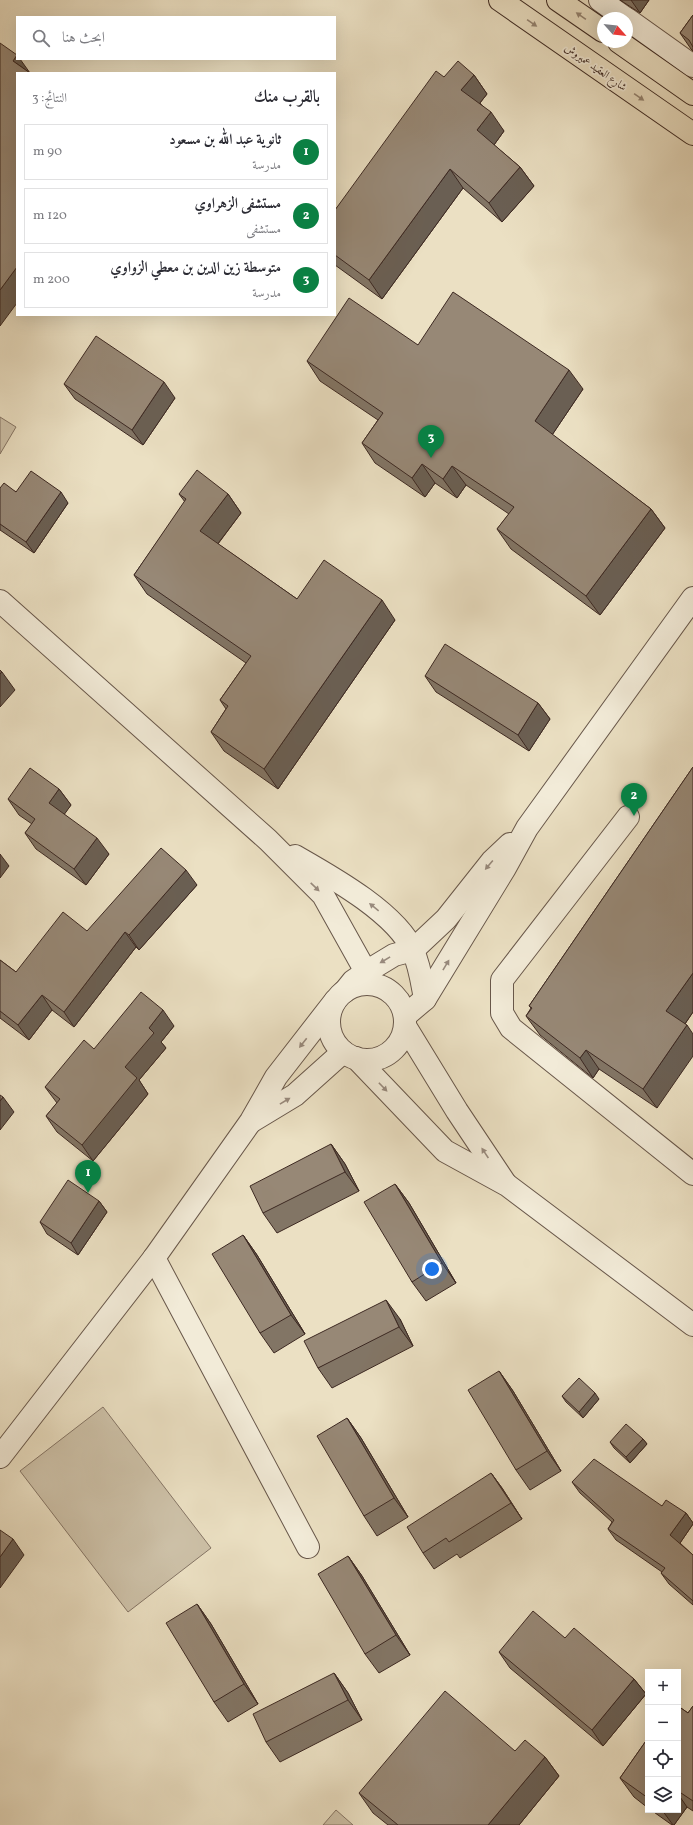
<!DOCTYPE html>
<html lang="ar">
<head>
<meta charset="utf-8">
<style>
	:root { --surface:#fff; --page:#f2f2f3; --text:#2b2b33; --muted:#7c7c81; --line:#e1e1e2; --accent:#0b8043 }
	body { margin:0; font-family:Vollkorn,Amiri,serif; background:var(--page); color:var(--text); direction:rtl }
	.controls { position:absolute; right:12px; bottom:12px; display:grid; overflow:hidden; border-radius:0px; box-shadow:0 4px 16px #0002 }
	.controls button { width:36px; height:36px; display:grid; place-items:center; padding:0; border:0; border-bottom:1px solid var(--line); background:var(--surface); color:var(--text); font:20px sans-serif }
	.compass { position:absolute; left:597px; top:12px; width:36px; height:36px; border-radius:50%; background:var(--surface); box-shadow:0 4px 16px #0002; rotate:117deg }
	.you { position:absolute; left:432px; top:1269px; width:14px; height:14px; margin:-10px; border:3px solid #fff; border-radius:50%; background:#1a73e8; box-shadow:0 0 0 6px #1a73e833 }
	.badge { display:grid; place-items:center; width:26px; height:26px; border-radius:50%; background:var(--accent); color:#fff; font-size:13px; font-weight:700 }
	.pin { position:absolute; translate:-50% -33px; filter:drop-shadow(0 1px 2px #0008) }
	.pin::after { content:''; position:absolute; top:21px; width:14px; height:12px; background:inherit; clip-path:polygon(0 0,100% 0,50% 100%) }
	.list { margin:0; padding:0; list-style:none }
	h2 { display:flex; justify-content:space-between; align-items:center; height:52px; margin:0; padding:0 16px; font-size:17px }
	h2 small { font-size:13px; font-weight:400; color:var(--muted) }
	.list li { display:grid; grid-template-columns:26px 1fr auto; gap:12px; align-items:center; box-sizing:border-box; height:56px; margin:0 8px 8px; padding:0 8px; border:1px solid var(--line); border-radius:0px }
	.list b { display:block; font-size:15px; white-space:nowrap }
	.list p { margin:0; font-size:13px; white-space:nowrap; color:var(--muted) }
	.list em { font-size:13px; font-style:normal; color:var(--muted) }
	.icon { flex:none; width:22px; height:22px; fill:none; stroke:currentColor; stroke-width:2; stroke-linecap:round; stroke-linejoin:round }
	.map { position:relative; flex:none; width:693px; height:1825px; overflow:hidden; direction:ltr }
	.search { position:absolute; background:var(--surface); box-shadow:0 4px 16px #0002; left:16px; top:16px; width:320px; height:44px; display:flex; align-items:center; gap:10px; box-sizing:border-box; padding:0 14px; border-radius:0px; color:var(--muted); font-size:15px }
	.panel { position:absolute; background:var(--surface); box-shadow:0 4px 16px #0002; left:16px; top:72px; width:320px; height:244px; border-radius:0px; direction:rtl }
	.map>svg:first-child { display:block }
	.park { fill:#cdc1a8; stroke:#857565 }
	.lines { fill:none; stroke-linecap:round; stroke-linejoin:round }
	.minor-casing { stroke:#68574a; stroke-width:24 }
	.major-casing { stroke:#3d2922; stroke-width:24 }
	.minor { stroke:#f2ebd8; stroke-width:22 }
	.major { stroke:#ebe0c3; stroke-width:22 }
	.wall { fill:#827565; stroke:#3d2922 }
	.shaded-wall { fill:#6a5f53; stroke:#3d2922 }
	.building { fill:#978876; stroke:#3d2922 }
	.oneway { fill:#948472 }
	.oneway2 { fill:#988a7d }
	.labels { text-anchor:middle; stroke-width:3.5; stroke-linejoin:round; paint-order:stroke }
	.street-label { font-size:11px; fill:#3d2922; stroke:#f2ebd8 }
</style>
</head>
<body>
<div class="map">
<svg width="693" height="1825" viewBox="0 0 693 1825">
	<rect width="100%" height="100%" fill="#ebe0c3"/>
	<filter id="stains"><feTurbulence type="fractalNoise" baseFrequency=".005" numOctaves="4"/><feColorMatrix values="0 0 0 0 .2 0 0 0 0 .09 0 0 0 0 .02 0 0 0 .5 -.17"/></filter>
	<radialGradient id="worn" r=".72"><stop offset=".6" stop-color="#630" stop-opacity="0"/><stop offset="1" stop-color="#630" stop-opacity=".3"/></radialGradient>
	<g class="park">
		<path d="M0 417 16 427 0 454Z"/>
		<path d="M103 1407 211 1548 128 1612 20 1471Z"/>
		<path d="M336 1810 353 1825H323Z"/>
	</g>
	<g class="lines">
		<g class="minor-casing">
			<g id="minor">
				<path d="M600 0 625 18"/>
				<path d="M627 19 693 66"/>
				<path d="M0 601 268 840 323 895 366 972"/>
				<path d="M628 817 502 980V1013L511 1028 693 1174"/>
				<path d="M295 856C330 876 397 913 413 951 420 966 422 983 425 999"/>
				<circle cx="367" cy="1022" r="38"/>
				<path d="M345 991 353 981 366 972 394 955 413 950 446 919 492 861 510 844"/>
				<path d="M405 1016 425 999 505 868 527 828 693 598"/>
				<path d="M405 1026 457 1111 505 1183"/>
				<path d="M356 1058 445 1151 507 1185 693 1325"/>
				<path d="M252 1121 295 1095 343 1052"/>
				<path d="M154 1258 308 1547"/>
				<path d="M0 1457 154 1258 251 1121 276 1077 335 1001"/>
			</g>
		</g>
		<g class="major-casing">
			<g id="major">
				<path d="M500 0 693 134"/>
				<path d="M558 0 603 31"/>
				<path d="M619 42 693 94"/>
			</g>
		</g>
		<use href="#minor" class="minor"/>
		<use href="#major" class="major"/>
	</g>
	<g class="wall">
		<path d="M620 0H649L640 13Z"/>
		<path d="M693 15V51L691 49 680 33Z"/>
		<path d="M474 75 487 94 480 103 504 131 494 145 520 167 534 186 502 222 463 188 382 299 335 265V210L444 77Z"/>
		<path d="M418 345 583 389 552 435 651 509 665 528 600 615 511 549 497 529 509 514 466 485 457 498 435 483 425 497 375 463 362 443 378 420 320 381 307 361Z"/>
		<path d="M64 384 175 398 143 445 75 399Z"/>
		<path d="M0 488 68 503 34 553 0 530Z"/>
		<path d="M179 494H228L241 513 218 544 297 599 395 620 278 789 224 751 211 732 226 709 220 700 246 663 147 594 134 575 185 502Z"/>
		<path d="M425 676 538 703 550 719 529 751 436 692Z"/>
		<path d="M693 767V1012L685 1024 657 1108 599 1069 593 1078 540 1035 526 1016 531 1008 529 1006Z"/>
		<path d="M59 789 71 805 64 814 109 854 86 885 36 849 25 833 32 824 19 815 8 799Z"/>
		<path d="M197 885 139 950 136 947 74 1027 52 1010 29 1040 0 1018V960L16 972 87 931Z"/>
		<path d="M174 1026 161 1042 166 1048 139 1080 148 1094 93 1161 57 1132 46 1116 57 1103 45 1087 94 1049Z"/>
		<path d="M331 1144 345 1164 359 1191 277 1233 263 1213Z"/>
		<path d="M395 1184 409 1203 456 1283 426 1301 412 1282Z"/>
		<path d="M99 1201 107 1212 78 1255 47 1234 40 1222Z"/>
		<path d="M243 1235 257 1255 305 1334 274 1353 260 1333Z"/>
		<path d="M400 1319 413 1346 332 1388 318 1368Z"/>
		<path d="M499 1371 513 1391 561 1471 530 1490 516 1470Z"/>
		<path d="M562 1396 599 1399 583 1418 566 1402Z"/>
		<path d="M347 1418 361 1438 408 1517 377 1536 364 1516Z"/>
		<path d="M643 1439 647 1444 630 1463 614 1448 610 1442Z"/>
		<path d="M491 1473 502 1488 522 1519 460 1558 457 1554 434 1569 423 1553Z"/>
		<path d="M572 1482 662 1506 686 1513 693 1523V1524L680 1543 693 1555V1605L669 1584 661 1573 662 1572 616 1540 608 1529 612 1522 580 1493Z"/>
		<path d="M348 1556 362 1576 410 1655 379 1673 365 1654Z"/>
		<path d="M197 1604 211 1624 258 1704 228 1722 214 1702Z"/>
		<path d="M565 1638 634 1679 646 1694 603 1746 510 1668 499 1652Z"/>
		<path d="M334 1673 348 1693 362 1720 280 1762 266 1742Z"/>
		<path d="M678 1706 688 1713 693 1706V1811L687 1807 674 1825H672L651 1810H678Z"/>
		<path d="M648 1738V1808L634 1797 620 1778Z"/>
		<path d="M515 1751 545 1757 559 1776 519 1825H388L373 1813 359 1793Z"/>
	</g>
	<g class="shaded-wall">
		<path d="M631 0H649L640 13Z"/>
		<path d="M17 55V59H20L30 73 13 61Z"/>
		<path d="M474 75 487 94 475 109 461 90Z"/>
		<path d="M491 112 504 131 491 149 477 130Z"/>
		<path d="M520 167 534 186 502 222 489 203Z"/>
		<path d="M450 169 463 188 382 299 369 280Z"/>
		<path d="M17 267V303L0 326V290Z"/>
		<path d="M569 370 583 389 548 441 535 421Z"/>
		<path d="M164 382 175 398 143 445 132 430Z"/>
		<path d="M422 464 435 483 425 497 412 478Z"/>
		<path d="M452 466 466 485 457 498 443 479Z"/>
		<path d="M61 492 68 503 34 553 26 542Z"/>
		<path d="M228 494 241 513 213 550 200 531Z"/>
		<path d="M651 509 665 528 600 615 586 596Z"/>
		<path d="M382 600 395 620 278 789 264 769Z"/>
		<path d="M2 672 15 690 0 707V674Z"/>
		<path d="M538 703 550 719 529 751 518 735Z"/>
		<path d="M59 789 71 805 61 819 49 803Z"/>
		<path d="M97 838 109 854 86 885 74 869Z"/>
		<path d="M0 854 9 866 0 878Z"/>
		<path d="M186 870 197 885 139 950 129 935Z"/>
		<path d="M125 932 136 947 74 1027 64 1012Z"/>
		<path d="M693 973V1012L680 1031 666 1011Z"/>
		<path d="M42 995 52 1010 29 1040 18 1025Z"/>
		<path d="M163 1010 174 1026 161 1042 166 1048 139 1080 148 1094 93 1161 82 1145 125 1067 149 1028Z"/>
		<path d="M687 1025 693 1034V1056L657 1108 643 1089Z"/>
		<path d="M586 1050 599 1069 593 1078 580 1058Z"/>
		<path d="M3 1097 14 1112 0 1130V1101Z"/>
		<path d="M331 1144 345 1164 359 1191 345 1172Z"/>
		<path d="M395 1184 409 1203 456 1283 442 1263Z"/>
		<path d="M99 1201 107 1212 78 1255 71 1243Z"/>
		<path d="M243 1235 257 1255 305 1334 291 1315Z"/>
		<path d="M386 1300 400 1319 413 1346 399 1327Z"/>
		<path d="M499 1371 513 1391 561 1471 547 1451Z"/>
		<path d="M595 1393 599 1399 583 1418 579 1412Z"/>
		<path d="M347 1418 361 1438 408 1517 394 1498Z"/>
		<path d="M643 1439 647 1444 630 1463 626 1457Z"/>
		<path d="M491 1473 502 1488 522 1519 511 1503Z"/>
		<path d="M686 1513 693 1523V1524L678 1546 670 1535Z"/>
		<path d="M13 1539 24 1555 0 1588V1557Z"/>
		<path d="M348 1556 362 1576 410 1655 396 1635Z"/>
		<path d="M197 1604 211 1624 258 1704 244 1684Z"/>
		<path d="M334 1673 348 1693 362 1720 348 1700Z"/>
		<path d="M634 1679 646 1694 603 1746 592 1730Z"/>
		<path d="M545 1757 559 1776 519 1825H488Z"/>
		<path d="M678 1794 687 1807 674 1825H673L662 1810H678Z"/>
	</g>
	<g class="building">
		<path d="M693 15V47L689 40 680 33Z"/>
		<path d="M0 43 17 55 13 61 30 73H17V267L0 290Z"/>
		<path d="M458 61 474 75 461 90 491 112 477 130 520 167 489 203 450 169 369 280 335 255V210L436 71 444 77Z"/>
		<path d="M453 292 569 370 535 421 651 509 586 596 497 529 514 507 452 466 443 479 422 464 412 478 362 443 383 413 307 361 349 298 418 345Z"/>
		<path d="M96 336 164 382 132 430 64 384Z"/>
		<path d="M197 470 228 494 200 531 297 599 324 560 382 600 264 769 211 732 228 706 220 700 251 656 134 575 186 499 179 494Z"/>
		<path d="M31 471 61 492 26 542 0 524V488L4 483 16 492Z"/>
		<path d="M445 644 538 703 518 735 425 676Z"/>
		<path d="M0 670 2 672 0 674Z"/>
		<path d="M693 767V973L666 1011 687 1025 643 1089 586 1050 580 1058 526 1016 532 1008 529 1006Z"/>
		<path d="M30 768 59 789 49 803 97 838 74 869 25 833 35 819 8 799Z"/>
		<path d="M161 848 186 870 129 935 125 932 64 1012 42 995 18 1025 0 1011V960L16 972 63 912 87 931Z"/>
		<path d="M141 992 163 1010 149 1028 154 1033 125 1067 137 1078 82 1145 46 1116 60 1099 45 1087 84 1040 94 1049Z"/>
		<path d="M0 1095 3 1097 0 1101Z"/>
		<path d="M331 1144 345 1172 263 1213 250 1186Z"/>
		<path d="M68 1180 99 1201 71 1243 40 1222Z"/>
		<path d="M395 1184 442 1263 412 1282 364 1202Z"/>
		<path d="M243 1235 291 1315 260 1333 212 1254Z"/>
		<path d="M386 1300 399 1327 318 1368 304 1341Z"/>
		<path d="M499 1371 547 1451 516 1470 468 1390Z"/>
		<path d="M579 1378 595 1393 579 1412 562 1396Z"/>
		<path d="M347 1418 394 1498 364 1516 317 1436Z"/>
		<path d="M626 1424 643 1439 626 1457 610 1442Z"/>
		<path d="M594 1459 662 1506 666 1500 686 1513 670 1535 693 1555V1601L661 1573 665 1568 608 1529 614 1520 572 1482Z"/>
		<path d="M491 1473 511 1503 449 1542 446 1538 423 1553 407 1527Z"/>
		<path d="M0 1530 13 1539 0 1557Z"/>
		<path d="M348 1556 396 1635 365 1654 318 1574Z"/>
		<path d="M197 1604 244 1684 214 1702 166 1623Z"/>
		<path d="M533 1611 565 1638 574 1628 634 1679 592 1730 499 1652Z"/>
		<path d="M334 1673 348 1700 266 1742 253 1714Z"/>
		<path d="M445 1691 515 1751 525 1740 545 1757 488 1825H398L359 1793Z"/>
		<path d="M678 1706 688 1713 693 1706V1801L678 1791Z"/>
		<path d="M648 1738V1798L620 1778Z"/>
	</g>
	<defs><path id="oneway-solid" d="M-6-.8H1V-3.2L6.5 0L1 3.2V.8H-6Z"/></defs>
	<g class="oneway">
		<use href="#oneway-solid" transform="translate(581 16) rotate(-145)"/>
		<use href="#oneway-solid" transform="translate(532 23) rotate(35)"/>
		<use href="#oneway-solid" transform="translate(639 97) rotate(35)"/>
	</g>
	<g class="oneway2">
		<use href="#oneway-solid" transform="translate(489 865) rotate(130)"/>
		<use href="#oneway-solid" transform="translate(315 887) rotate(44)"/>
		<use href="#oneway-solid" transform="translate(374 907) rotate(-141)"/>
		<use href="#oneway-solid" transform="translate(385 960) rotate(149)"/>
		<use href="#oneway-solid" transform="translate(446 965) rotate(-59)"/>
		<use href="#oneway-solid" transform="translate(303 1043) rotate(128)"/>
		<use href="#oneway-solid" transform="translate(383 1087) rotate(46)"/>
		<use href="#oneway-solid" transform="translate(285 1101) rotate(-31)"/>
		<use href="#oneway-solid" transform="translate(485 1153) rotate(-124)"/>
	</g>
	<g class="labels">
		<g class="street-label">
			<text transform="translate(596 67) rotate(35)" y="4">شارع العقيد عميروش</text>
		</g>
	</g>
	<rect width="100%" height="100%" filter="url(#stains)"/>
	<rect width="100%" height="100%" fill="url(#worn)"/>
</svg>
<div class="controls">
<button>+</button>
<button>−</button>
<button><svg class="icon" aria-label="locate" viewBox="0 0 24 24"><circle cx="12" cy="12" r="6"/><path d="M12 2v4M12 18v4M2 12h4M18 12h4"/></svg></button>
<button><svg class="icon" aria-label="layers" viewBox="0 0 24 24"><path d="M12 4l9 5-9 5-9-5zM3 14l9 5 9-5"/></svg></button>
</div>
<svg class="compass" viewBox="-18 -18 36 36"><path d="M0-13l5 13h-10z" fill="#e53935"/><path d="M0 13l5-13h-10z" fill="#7c7c81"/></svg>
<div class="you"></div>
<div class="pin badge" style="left:88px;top:1193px">1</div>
<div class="pin badge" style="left:634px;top:816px">2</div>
<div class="pin badge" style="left:431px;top:458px">3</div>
<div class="search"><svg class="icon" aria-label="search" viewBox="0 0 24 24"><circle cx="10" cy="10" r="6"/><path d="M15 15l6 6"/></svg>ابحث هنا</div>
<section class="panel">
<h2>بالقرب منك<small>النتائج: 3</small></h2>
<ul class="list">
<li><span class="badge">1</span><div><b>ثانوية عبد الله بن مسعود</b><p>مدرسة</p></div><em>90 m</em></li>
<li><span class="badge">2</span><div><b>مستشفى الزهراوي</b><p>مستشفى</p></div><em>120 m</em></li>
<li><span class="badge">3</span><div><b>متوسطة زين الدين بن معطي الزواوي</b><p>مدرسة</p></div><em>200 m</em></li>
</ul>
</section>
</div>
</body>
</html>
